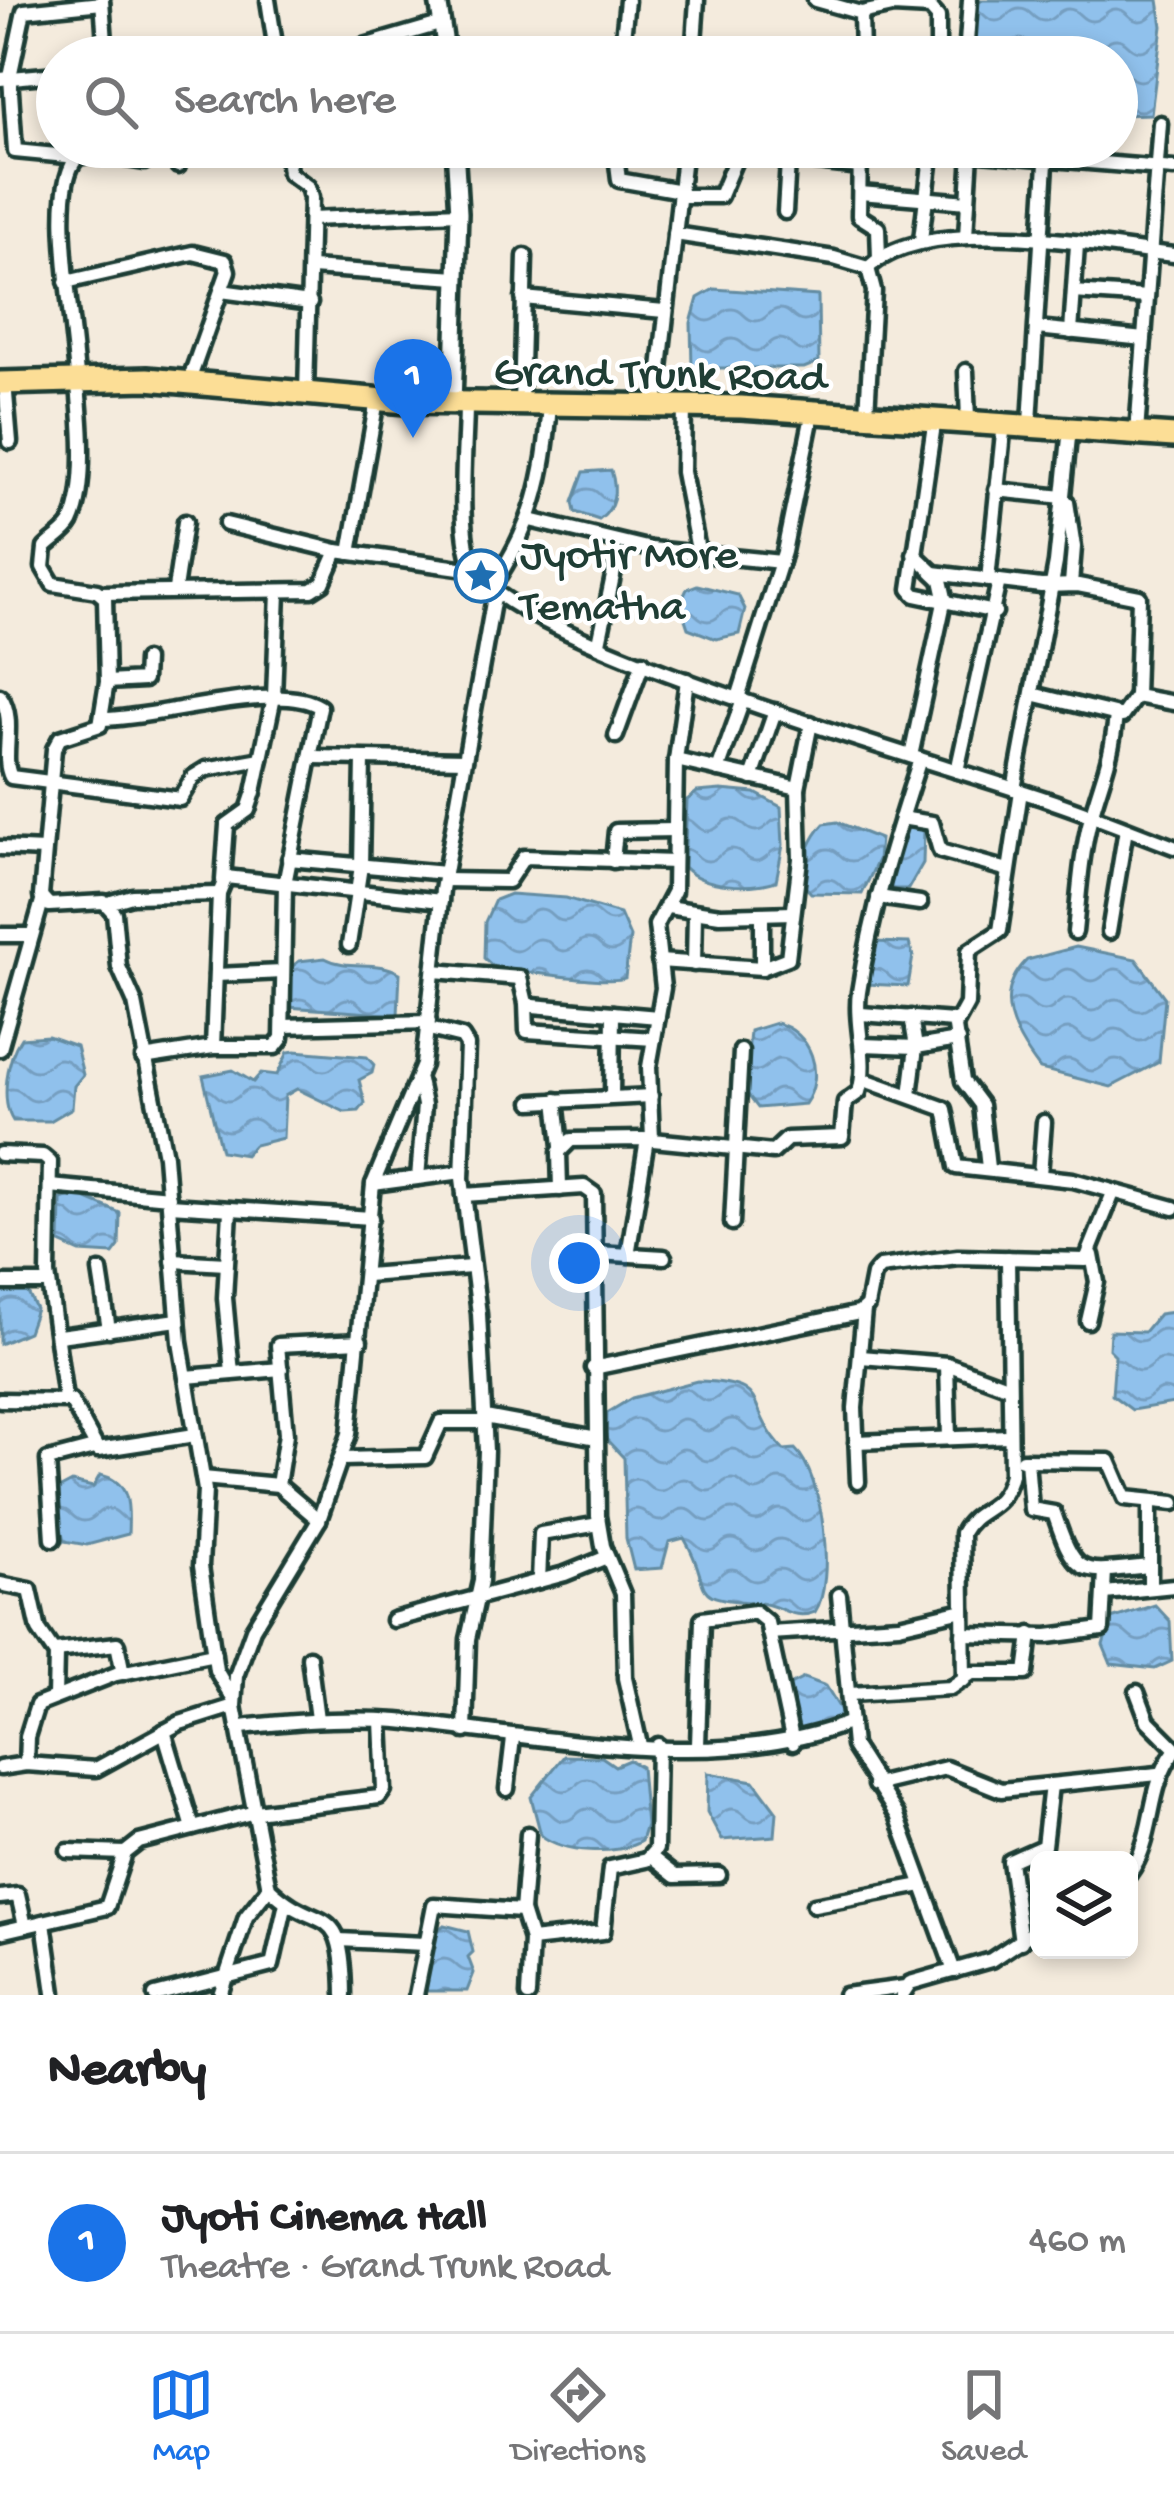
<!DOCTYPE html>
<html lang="en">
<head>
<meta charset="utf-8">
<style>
	:root { --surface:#fff; --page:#f6f6f6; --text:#202124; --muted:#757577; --line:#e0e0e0; --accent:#1a73e8 }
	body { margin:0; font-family:"Gochi Hand",sans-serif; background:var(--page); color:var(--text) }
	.controls { position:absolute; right:36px; bottom:36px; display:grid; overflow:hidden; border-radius:18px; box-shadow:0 6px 18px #0003 }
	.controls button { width:108px; height:108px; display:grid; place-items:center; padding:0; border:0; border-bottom:3px solid var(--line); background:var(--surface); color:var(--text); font:60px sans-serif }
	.you { position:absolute; left:579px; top:1263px; width:42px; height:42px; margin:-30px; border:9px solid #fff; border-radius:50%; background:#1a73e8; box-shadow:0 0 0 18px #1a73e833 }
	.badge { display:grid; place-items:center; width:78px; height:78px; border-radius:50%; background:var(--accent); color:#fff; font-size:39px; font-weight:700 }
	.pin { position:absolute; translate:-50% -99px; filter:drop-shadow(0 3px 6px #0008) }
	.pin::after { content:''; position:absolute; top:63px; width:42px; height:36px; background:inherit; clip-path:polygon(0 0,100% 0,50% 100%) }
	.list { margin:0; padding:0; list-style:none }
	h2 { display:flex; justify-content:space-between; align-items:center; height:156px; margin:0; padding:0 48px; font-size:51px }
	h2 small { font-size:39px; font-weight:400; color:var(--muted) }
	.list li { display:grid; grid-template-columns:78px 1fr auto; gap:36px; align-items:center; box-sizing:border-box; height:180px; padding:0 48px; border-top:3px solid var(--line) }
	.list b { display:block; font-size:45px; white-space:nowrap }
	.list p { margin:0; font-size:39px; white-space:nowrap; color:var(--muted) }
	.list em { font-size:39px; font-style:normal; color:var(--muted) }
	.icon { flex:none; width:66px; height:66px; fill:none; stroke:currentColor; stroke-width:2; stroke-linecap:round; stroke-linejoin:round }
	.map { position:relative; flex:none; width:1174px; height:1995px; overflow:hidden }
	.search { position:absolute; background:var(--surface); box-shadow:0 6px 18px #0003; left:36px; right:36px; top:36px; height:132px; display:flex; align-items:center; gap:30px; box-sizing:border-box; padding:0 42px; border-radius:66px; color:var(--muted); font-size:45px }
	.sheet { height:336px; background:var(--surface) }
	nav { display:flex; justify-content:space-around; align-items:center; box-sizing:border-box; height:168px; border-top:3px solid var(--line); background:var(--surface); font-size:33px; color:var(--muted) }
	nav a { display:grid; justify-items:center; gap:6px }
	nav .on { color:var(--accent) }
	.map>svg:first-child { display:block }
	.water { fill:url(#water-waves); stroke:#638ca2; stroke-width:3 }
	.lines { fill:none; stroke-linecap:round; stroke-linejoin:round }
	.minor-casing { stroke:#1f3d34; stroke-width:21 }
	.tertiary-casing { stroke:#1f3d34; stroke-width:24 }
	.primary-casing { stroke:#1f3d34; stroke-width:30 }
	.minor { stroke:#fff; stroke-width:12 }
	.tertiary { stroke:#fff; stroke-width:15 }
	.primary { stroke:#fcde96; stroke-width:21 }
	.labels { text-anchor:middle; stroke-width:9; stroke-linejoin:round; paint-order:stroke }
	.street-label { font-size:45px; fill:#1f3d34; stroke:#fff }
	.poi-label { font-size:45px; fill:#1f3d34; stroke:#fff; text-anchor:start }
</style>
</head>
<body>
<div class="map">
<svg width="1174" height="1995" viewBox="0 0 1174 1995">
	<defs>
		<pattern id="water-waves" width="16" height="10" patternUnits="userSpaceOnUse" patternTransform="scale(3)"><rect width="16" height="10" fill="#90c1ec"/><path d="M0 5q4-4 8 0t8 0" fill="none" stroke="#759ec0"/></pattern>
	</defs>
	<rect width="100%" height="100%" fill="#f4ebdd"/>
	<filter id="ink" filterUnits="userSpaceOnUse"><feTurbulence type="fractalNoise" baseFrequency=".00833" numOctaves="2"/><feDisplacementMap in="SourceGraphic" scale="24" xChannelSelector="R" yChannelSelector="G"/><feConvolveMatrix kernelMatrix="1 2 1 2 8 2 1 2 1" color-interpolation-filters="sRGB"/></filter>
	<g filter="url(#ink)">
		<g class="water">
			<path d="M976 0H1158L1162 26 1151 114 1117 115V57H972Z"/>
			<path d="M714 289 818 296 819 362 804 368H692L691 323 698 298Z"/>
			<path d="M611 470C617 489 616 508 599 520L575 512 573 502 584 472Z"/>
			<path d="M697 585 738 595 745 609 739 634 716 639 688 628 680 604 687 589Z"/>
			<path d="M721 790 755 793 781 807 783 845 776 881C750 889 703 888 684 867L687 800 697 792Z"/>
			<path d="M837 822 880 839 878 860 862 894 811 893 800 881C803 859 809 840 824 824Z"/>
			<path d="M902 822H917L924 829 923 863 908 889H886Z"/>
			<path d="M510 894 566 898 620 914 630 937 625 978C609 985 522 970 496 969L484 958 485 922 495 900Z"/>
			<path d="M872 942 909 943 913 956 908 986 866 984Z"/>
			<path d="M1076 947 1136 959 1165 998 1159 1062 1111 1087 1040 1069C1014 1035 991 996 1027 960Z"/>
			<path d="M325 958C349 971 375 959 400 973L398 1015 288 1007 289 969 299 961Z"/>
			<path d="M776 1023C811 1031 826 1074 805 1104L758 1108 745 1091 750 1031Z"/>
			<path d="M48 1036 76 1046 83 1075 74 1086 72 1108 50 1121H13C0 1101 7 1058 21 1038Z"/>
			<path d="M295 1051 367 1057 374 1065 372 1073 359 1080 365 1103 359 1111 345 1112 297 1089 285 1096 283 1138 254 1145 245 1155 221 1151 203 1076 233 1070 253 1082 261 1073 277 1075 288 1052Z"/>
			<path d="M76 1194 120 1213 119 1246 113 1254 80 1252 60 1243 61 1199Z"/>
			<path d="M0 1286 27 1291 36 1309 28 1332 0 1344Z"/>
			<path d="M1174 1312V1403L1132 1410 1112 1395 1115 1355 1109 1349 1110 1331 1144 1332 1159 1314Z"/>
			<path d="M697 1381C775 1383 741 1404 784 1450L795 1449C823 1475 836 1581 815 1612 792 1621 781 1605 760 1603 682 1598 716 1592 684 1538L669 1542 662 1568 634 1570 626 1538 624 1458 606 1439 607 1413 632 1398Z"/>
			<path d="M100 1475C132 1481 129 1509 128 1534L87 1545 64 1541 55 1501 59 1489 72 1482 93 1487Z"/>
			<path d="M1155 1605 1170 1621 1172 1661 1155 1669 1111 1664 1103 1645 1111 1619Z"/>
			<path d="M804 1678 826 1686 842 1712C835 1723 805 1734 792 1731L784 1688Z"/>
			<path d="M564 1756 602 1757 615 1766 629 1760 641 1767 646 1825 641 1841C619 1856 561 1853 541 1835L531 1797Z"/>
			<path d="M708 1773 754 1781 777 1812 775 1836 722 1840 707 1812Z"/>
			<path d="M444 1925 468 1931 473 1952 468 1957 474 1973 467 1991H425L422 1982 433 1934Z"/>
		</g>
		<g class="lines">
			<g class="minor-casing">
				<g id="minor">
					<path d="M102 0 106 57"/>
					<path d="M268 0 277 57"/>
					<path d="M815 0 861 13 862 57"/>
					<path d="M861 13 893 6 930 8 938 17V57"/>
					<path d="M326 57 443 23"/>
					<path d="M621 57 627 0"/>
					<path d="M693 57 697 0"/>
					<path d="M966 57 970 0"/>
					<path d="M0 79 57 74"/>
					<path d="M154 147 144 162 96 154 78 157C33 199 109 446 71 523 65 534 53 539 45 548L43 567 53 584 97 591 105 598 107 682 100 725 60 738 54 749 41 896 49 905 104 902 114 913 119 967 135 1003 165 1156 180 1342 205 1490 201 1566 216 1670 233 1699"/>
					<path d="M286 147 289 173 308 187 311 198 306 394"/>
					<path d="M615 147 619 180 681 191"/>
					<path d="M860 147 859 216 878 228 879 258"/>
					<path d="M932 149 1174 169"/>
					<path d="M77 157 15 151 10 77 24 11 102 3"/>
					<path d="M178 166 181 147"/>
					<path d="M860 193 968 202"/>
					<path d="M681 196H720L738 153 860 167"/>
					<path d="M785 212 788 161"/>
					<path d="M311 219 459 213"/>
					<path d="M675 234 834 258 868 268 874 291 867 413"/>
					<path d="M966 236 971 152"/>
					<path d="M921 240 932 147"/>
					<path d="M311 268 457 278"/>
					<path d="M868 268C927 212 1096 246 1174 255"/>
					<path d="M66 282 193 253 225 261 228 271 189 381"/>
					<path d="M221 291 310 303"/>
					<path d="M1074 292 1147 297"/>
					<path d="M523 298 664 311"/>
					<path d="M1037 328 1144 339"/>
					<path d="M1071 332 1077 245"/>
					<path d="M966 371 968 419"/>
					<path d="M5 382 10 442"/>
					<path d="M521 404 525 256"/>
					<path d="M656 404 685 147"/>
					<path d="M466 405C466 445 456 536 474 569 512 643 957 768 1054 802 1095 816 1134 832 1174 847"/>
					<path d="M684 405 683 472 699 555"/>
					<path d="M935 418 910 589 915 595 995 612"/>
					<path d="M1030 423 1047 147"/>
					<path d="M1137 433 1160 123"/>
					<path d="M996 490 1063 497"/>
					<path d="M1067 502 1074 547 1071 584"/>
					<path d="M530 520 651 549 781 562"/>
					<path d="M226 524 337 551"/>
					<path d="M350 553 377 400"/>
					<path d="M934 573 1041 586 1078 585 1139 597 1136 696 1174 703"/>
					<path d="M988 580 1004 423"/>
					<path d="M491 588C533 526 545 478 550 403"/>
					<path d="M175 589 185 522"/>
					<path d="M102 593 312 590 323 583 337 551 474 570"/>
					<path d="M599 643 614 571"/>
					<path d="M107 682 144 680 145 660"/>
					<path d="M1032 694 1122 716 1136 696"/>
					<path d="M0 696C17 720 0 756 11 777L180 799 193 777 206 769 261 759"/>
					<path d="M738 698 784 552 813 411"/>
					<path d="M103 719C158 719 278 680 320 707L285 884 282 1038 275 1047H213"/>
					<path d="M616 736 643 662"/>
					<path d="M911 756 945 598 941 580 914 554"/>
					<path d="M314 757 465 760"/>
					<path d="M676 760 798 788"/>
					<path d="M718 770 743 700"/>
					<path d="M957 771 999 581"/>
					<path d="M752 778 775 711"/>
					<path d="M1014 789 1056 563 1070 428"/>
					<path d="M901 818 932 823 940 851 1008 870"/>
					<path d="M0 848 44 850"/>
					<path d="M289 859 445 873"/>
					<path d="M613 861 616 831 674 830"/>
					<path d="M223 880 227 825 248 810 254 792 274 697 278 592"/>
					<path d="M444 880 508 881 524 857 674 862"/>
					<path d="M878 897 920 903"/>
					<path d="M108 903 132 896 219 894"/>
					<path d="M668 907 720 915 793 913"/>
					<path d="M1075 932C1079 894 1081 854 1091 817 1102 777 1112 759 1116 715"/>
					<path d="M1109 932 1126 829"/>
					<path d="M0 935H29"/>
					<path d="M349 945 361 866 363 760"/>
					<path d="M659 961 762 968 788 958 800 859 798 788 811 723"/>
					<path d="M694 964 695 913"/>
					<path d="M762 968V915"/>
					<path d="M434 971 520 978 526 1003 533 1006 658 1017"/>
					<path d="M216 975 283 972"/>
					<path d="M526 1003 527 1031 654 1039"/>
					<path d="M861 1014 954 1021 963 1081 981 1105 988 1168"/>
					<path d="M956 1024 967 1004 969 951 1000 931 1021 791"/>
					<path d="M284 1026 429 1022"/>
					<path d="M429 1029 462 1037 467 1045 462 1178 479 1314 486 1451 481 1581 468 1639 465 1731"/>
					<path d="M863 1045 916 1047 958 1040"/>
					<path d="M0 1049 42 901"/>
					<path d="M143 1058 213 1047 219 894 226 877 441 901"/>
					<path d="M862 1079 945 1109 956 1167 1073 1180 1174 1208"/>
					<path d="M910 1095 916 1047 911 1017"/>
					<path d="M612 1097 613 1013"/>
					<path d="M556 1100 561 1146"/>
					<path d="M532 1102 651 1096"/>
					<path d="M652 1139 649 1067 663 988 656 925 674 891 676 760 687 680"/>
					<path d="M0 1154 43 1156 50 1162 48 1274 65 1399"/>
					<path d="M1040 1175 1044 1122"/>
					<path d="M418 1178 424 1105 419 1080"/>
					<path d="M373 1184 462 1172"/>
					<path d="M50 1186 169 1197"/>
					<path d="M560 1189 559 1152 571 1140 643 1139 773 1152 787 1139 842 1137 845 1102 859 1092C869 1058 854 1025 859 992 871 912 895 836 920 759"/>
					<path d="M464 1195 584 1187 594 1194 598 1516 603 1546 623 1594 625 1678 640 1745"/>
					<path d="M170 1205 371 1218"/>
					<path d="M230 1211 225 1298 232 1373"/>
					<path d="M732 1223 741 1051"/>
					<path d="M597 1253 664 1257"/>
					<path d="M628 1255 647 1139"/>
					<path d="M173 1261 226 1264"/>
					<path d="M100 1271 109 1330"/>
					<path d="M366 1275 471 1267"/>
					<path d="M0 1283H48"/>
					<path d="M1088 1321 1097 1282 1092 1255"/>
					<path d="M59 1336 178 1320"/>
					<path d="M861 1357 947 1364 1009 1387"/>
					<path d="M947 1364 949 1438"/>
					<path d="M593 1368 859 1313 867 1306 873 1275 880 1267 958 1257 1086 1260 1113 1193"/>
					<path d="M186 1377 281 1369"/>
					<path d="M0 1400 71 1401 98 1450 195 1435"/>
					<path d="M485 1417 597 1438"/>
					<path d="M856 1442 1008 1436"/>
					<path d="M342 1459 425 1457 441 1422H485"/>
					<path d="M1022 1460 1109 1461 1125 1498 1174 1503"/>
					<path d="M1027 1460 1031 1509 1054 1513C1077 1580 1080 1573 1149 1566"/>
					<path d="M203 1478 278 1485 319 1520"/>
					<path d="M858 1482 855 1408 864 1310"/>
					<path d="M278 1485 286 1434 278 1345 360 1341"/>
					<path d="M53 1539 48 1460 94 1448"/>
					<path d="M539 1581 541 1534 599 1524"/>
					<path d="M0 1584 30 1590 39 1630 56 1655 55 1697"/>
					<path d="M1150 1588V1501"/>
					<path d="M1105 1593 1174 1586"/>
					<path d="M839 1595 853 1746 897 1815 954 1971"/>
					<path d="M393 1620 565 1574 607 1557"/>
					<path d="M769 1633 899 1625 963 1610"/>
					<path d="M963 1634 1048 1636 1102 1629 1105 1571"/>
					<path d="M55 1651 117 1644 123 1673"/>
					<path d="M309 1657 317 1719"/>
					<path d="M964 1680 962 1533C977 1505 1002 1514 1011 1474L1008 1258"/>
					<path d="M1137 1692 1148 1721 1174 1747"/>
					<path d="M850 1694 950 1688 972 1673H1026L1031 1634"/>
					<path d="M242 1727C294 1721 346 1717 398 1721 539 1735 715 1776 851 1722"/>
					<path d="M164 1731 193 1828"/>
					<path d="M698 1745 702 1619 755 1612 767 1622 793 1743"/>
					<path d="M26 1764 27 1737 37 1705 116 1674 214 1654"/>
					<path d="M0 1768 26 1764 96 1769 180 1723 234 1706"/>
					<path d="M875 1785 946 1768 1001 1790 1158 1774"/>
					<path d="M507 1789 513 1738"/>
					<path d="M68 1851 125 1853"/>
					<path d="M651 1857 675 1876 719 1875"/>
					<path d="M1129 1874C1156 1839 1146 1789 1174 1752"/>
					<path d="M0 1897 18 1895 25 1926"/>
					<path d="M814 1905 922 1885"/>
					<path d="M522 1911 528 1834"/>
					<path d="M44 1922 54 1993"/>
					<path d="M0 1932 107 1907 125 1853 139 1842 255 1812 379 1797 384 1790 381 1721"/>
					<path d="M339 1940 425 1944"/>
					<path d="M1021 1942 1010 1861 1044 1846 1051 1785"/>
					<path d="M155 1995 272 1965 286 1903"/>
					<path d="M220 1995 246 1917 269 1888"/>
					<path d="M344 1995C343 1896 321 1937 269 1888L234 1706 236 1676 253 1629 319 1520 349 1434 373 1184 423 1065 442 890 495 591"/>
					<path d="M416 1995 434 1905 522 1911 531 1940"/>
					<path d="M528 1995 531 1940 603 1932 610 1868 646 1860 656 1849 658 1745"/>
					<path d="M845 1995 905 1987"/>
					<path d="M902 1995 910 1983 991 1960 1039 1928"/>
				</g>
			</g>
			<g class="tertiary-casing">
				<g id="tertiary">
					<path d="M438 0 447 57"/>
					<path d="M453 405 459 213 455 147"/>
				</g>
			</g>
			<g class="primary-casing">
				<path id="primary" d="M0 383 147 379 406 402 741 407 1174 436"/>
			</g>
			<use href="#minor" class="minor"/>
			<use href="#tertiary" class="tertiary"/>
			<use href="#primary" class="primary"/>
		</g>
	</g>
	<defs>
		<g id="sight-ring" transform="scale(2.7)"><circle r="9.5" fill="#fff" stroke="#1f6fb2" stroke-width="1.5"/><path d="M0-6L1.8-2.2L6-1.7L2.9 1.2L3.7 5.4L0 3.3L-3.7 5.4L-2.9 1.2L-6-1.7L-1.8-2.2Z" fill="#1f6fb2"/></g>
	</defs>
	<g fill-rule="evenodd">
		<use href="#sight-ring" x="481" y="576"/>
	</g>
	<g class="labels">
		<g class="street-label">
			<text transform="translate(660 370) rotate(1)" y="16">Grand Trunk Road</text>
		</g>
		<g class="poi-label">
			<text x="520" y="566">Jyotir More<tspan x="520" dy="52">Tematha</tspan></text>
		</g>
	</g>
</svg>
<div class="controls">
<button><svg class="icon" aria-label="layers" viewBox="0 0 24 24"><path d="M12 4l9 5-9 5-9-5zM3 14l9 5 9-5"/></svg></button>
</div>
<div class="you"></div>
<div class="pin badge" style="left:413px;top:438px">1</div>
<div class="search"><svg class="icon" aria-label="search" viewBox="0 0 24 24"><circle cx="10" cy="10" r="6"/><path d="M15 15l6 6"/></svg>Search here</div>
</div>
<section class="sheet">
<h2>Nearby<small></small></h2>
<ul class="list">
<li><span class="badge">1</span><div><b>Jyoti Cinema Hall</b><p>Theatre · Grand Trunk Road</p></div><em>460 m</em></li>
</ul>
</section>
<nav>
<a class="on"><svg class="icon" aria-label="map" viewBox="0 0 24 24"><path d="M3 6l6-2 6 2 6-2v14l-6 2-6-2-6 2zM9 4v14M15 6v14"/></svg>Map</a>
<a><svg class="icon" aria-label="directions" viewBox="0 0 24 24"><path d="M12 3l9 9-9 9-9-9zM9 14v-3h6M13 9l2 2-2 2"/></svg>Directions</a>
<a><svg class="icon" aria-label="saved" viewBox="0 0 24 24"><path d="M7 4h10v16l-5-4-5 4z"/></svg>Saved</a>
</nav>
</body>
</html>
